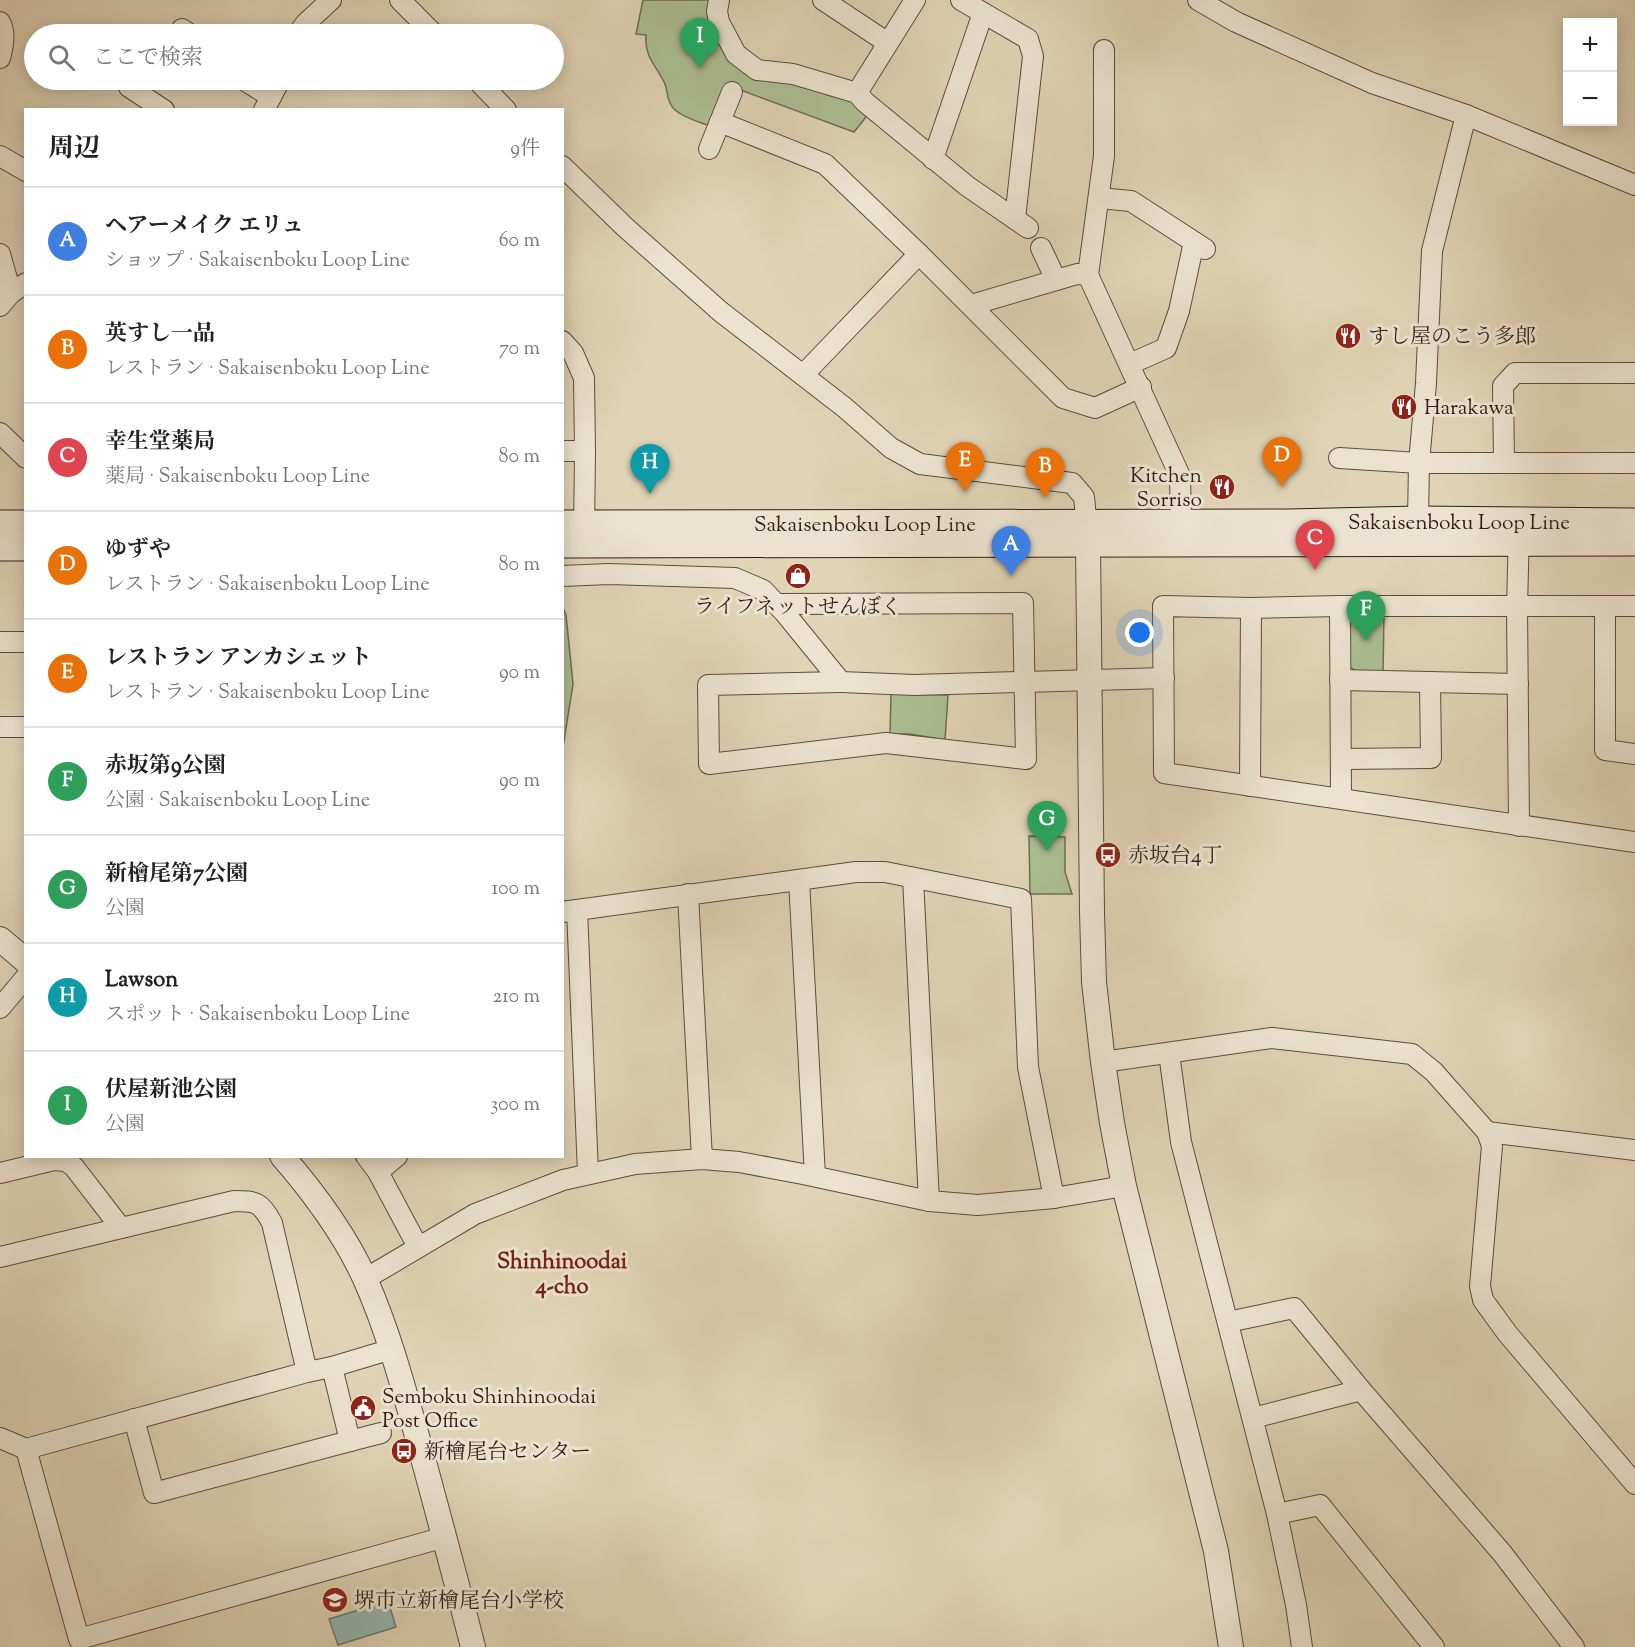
<!DOCTYPE html>
<html lang="ja">
<head>
<meta charset="utf-8">
<style>
	:root { --surface:#fff; --page:#f2f2f2; --text:#222; --muted:#767676; --line:#e0e0e0; --accent:#0f766e }
	body { margin:0; font-family:"Sorts Mill Goudy","Noto Serif JP",serif; background:var(--page); color:var(--text) }
	.controls { position:absolute; right:18px; top:18px; display:grid; overflow:hidden; border-radius:0px; box-shadow:0 3px 15px #0003 }
	.controls button { width:54px; height:54px; display:grid; place-items:center; padding:0; border:0; border-bottom:2px solid var(--line); background:var(--surface); color:var(--text); font:30px sans-serif }
	.you { position:absolute; left:1140px; top:633px; width:21px; height:21px; margin:-15px; border:4px solid #fff; border-radius:50%; background:#1a73e8; box-shadow:0 0 0 9px #1a73e833 }
	.badge { display:grid; place-items:center; width:39px; height:39px; border-radius:50%; background:var(--accent); color:#fff; font-size:20px; font-weight:700 }
	.pin { position:absolute; translate:-50% -50px; filter:drop-shadow(0 2px 3px #0008) }
	.pin::after { content:''; position:absolute; top:32px; width:21px; height:18px; background:inherit; clip-path:polygon(0 0,100% 0,50% 100%) }
	.list { margin:0; padding:0; list-style:none }
	h2 { display:flex; justify-content:space-between; align-items:center; height:78px; margin:0; padding:0 24px; font-size:26px }
	h2 small { font-size:20px; font-weight:400; color:var(--muted) }
	.list li { display:grid; grid-template-columns:39px 1fr auto; gap:18px; align-items:center; box-sizing:border-box; height:108px; padding:0 24px; border-top:2px solid var(--line) }
	.list b { display:block; font-size:22px; white-space:nowrap }
	.list p { margin:0; font-size:20px; white-space:nowrap; color:var(--muted) }
	.list em { font-size:20px; font-style:normal; color:var(--muted) }
	.icon { flex:none; width:33px; height:33px; fill:none; stroke:currentColor; stroke-width:2; stroke-linecap:round; stroke-linejoin:round }
	.map { position:relative; flex:none; width:1635px; height:1647px; overflow:hidden }
	.search { position:absolute; background:var(--surface); box-shadow:0 3px 15px #0003; left:24px; top:24px; width:540px; height:66px; display:flex; align-items:center; gap:15px; box-sizing:border-box; padding:0 21px; border-radius:33px; color:var(--muted); font-size:22px }
	.panel { position:absolute; background:var(--surface); box-shadow:0 3px 15px #0003; left:24px; top:108px; width:540px; height:1050px; border-radius:0px }
	.map>svg:first-child { display:block }
	.green { fill:#acbe93; stroke:#6e6e55; stroke-width:1.5 }
	.water { fill:#94b8b1; stroke:#6c7b73; stroke-width:1.5 }
	.lines { fill:none; stroke-linecap:round; stroke-linejoin:round }
	.minor-casing { stroke:#5b4c3f; stroke-width:22 }
	.tertiary-casing { stroke:#5b4c3f; stroke-width:26 }
	.secondary-casing { stroke:#2f1f17; stroke-width:29 }
	.minor { stroke:#ebe3d0; stroke-width:20 }
	.tertiary { stroke:#ebe3d0; stroke-width:24 }
	.secondary { stroke:#ebe3d0; stroke-width:27 }
	.labels { text-anchor:middle; stroke-width:6; stroke-linejoin:round; paint-order:stroke }
	.poi-label { font-size:21px; fill:#2f1f17; stroke:#ebe3d0; text-anchor:start }
	.street-label { font-size:21px; fill:#2f1f17; stroke:#ebe3d0 }
	.neighbourhood-label { font-size:22px; font-weight:bold; fill:#7a1f14; stroke:#ebe3d0 }
</style>
</head>
<body>
<div class="map">
<svg width="1635" height="1647" viewBox="0 0 1635 1647">
	<rect width="100%" height="100%" fill="#e0d4b6"/>
	<filter id="stains"><feTurbulence type="fractalNoise" baseFrequency=".00333" numOctaves="4"/><feColorMatrix values="0 0 0 0 .2 0 0 0 0 .09 0 0 0 0 .02 0 0 0 .5 -.17"/></filter>
	<radialGradient id="worn" r=".72"><stop offset=".6" stop-color="#630" stop-opacity="0"/><stop offset="1" stop-color="#630" stop-opacity=".3"/></radialGradient>
	<g class="green">
		<path d="M643 0H710L735 59 850 96 870 112 854 132 727 85 710 126C699 122 684 118 675 110 667 103 668 93 665 84 657 66 644 58 646 35L636 34Z"/>
		<path d="M563 608 566 615 573 684 563 747Z"/>
		<path d="M1356 615H1384L1383 674 1358 673 1349 666V622Z"/>
		<path d="M891 694 948 695 945 740 910 734H890Z"/>
		<path d="M1029 836 1065 837V872L1072 894H1030Z"/>
	</g>
	<path class="water" d="M388 1601 396 1627 338 1645 329 1619Z"/>
	<g class="lines">
		<g class="minor-casing">
			<g id="minor">
				<path d="M400 0 434 34"/>
				<path d="M719 0 717 11 719 22 736 54 757 70 793 74 857 93 865 102 967 186 1028 228"/>
				<path d="M823 0 888 43"/>
				<path d="M961 0 1028 39 1033 56 1015 219"/>
				<path d="M1198 0 1236 22 1372 83 1466 115 1635 185"/>
				<path d="M0 22C6 33 3 47 0 58"/>
				<path d="M182 29 189 34"/>
				<path d="M298 34 306 23 331 0"/>
				<path d="M244 80 271 97"/>
				<path d="M477 80 506 110"/>
				<path d="M129 87 164 110"/>
				<path d="M857 93 915 0"/>
				<path d="M264 110 280 80"/>
				<path d="M720 122 825 164 919 254 1063 398 1095 408 1141 387"/>
				<path d="M709 149 732 92"/>
				<path d="M0 156 26 171"/>
				<path d="M933 159 983 13"/>
				<path d="M562 166 626 228 721 312 844 407 891 448 920 464 1072 483 1084 497 1088 537"/>
				<path d="M1099 198 1131 201 1205 249"/>
				<path d="M1041 248 1056 280"/>
				<path d="M0 254 11 293"/>
				<path d="M1088 275 1180 476 1181 523"/>
				<path d="M971 305 1077 274 1088 275 1104 156V50"/>
				<path d="M0 306 11 293 26 283"/>
				<path d="M562 341 573 353 584 378 585 451"/>
				<path d="M1130 364 1166 348 1179 311 1194 242"/>
				<path d="M803 375 919 254"/>
				<path d="M0 433 26 458"/>
				<path d="M562 451H585L584 536"/>
				<path d="M1339 458 1419 463H1635"/>
				<path d="M1504 462 1503 386 1515 373H1635"/>
				<path d="M1418 520 1419 463 1426 383 1432 251 1466 115"/>
				<path d="M562 576 609 574 735 578 763 590 784 612 841 682 914 685 1164 678"/>
				<path d="M777 604 1023 603 1026 759 886 743 709 764 708 685 841 682"/>
				<path d="M1340 606 1341 798"/>
				<path d="M1605 606V750L1635 754"/>
				<path d="M1635 606H1340L1251 608 1163 606 1164 773 1635 842"/>
				<path d="M0 642H26"/>
				<path d="M1340 680 1518 684"/>
				<path d="M0 727H26"/>
				<path d="M1341 759 1431 758 1430 682"/>
				<path d="M1250 786 1251 608"/>
				<path d="M1519 826 1517 607 1519 530"/>
				<path d="M913 878 929 1201"/>
				<path d="M799 880 815 1176"/>
				<path d="M688 894 702 1159"/>
				<path d="M577 910 588 1173"/>
				<path d="M562 912 856 872H885L1021 899 1028 1067 1054 1198"/>
				<path d="M0 1008 26 977"/>
				<path d="M1169 1053 1181 1142 1277 1514 1296 1605 1302 1647"/>
				<path d="M1103 1062 1272 1038 1412 1054 1434 1072 1487 1132 1492 1146 1480 1286 1483 1300 1507 1333 1635 1484"/>
				<path d="M1487 1132 1635 1150"/>
				<path d="M366 1156 378 1172 418 1247"/>
				<path d="M378 1172 397 1156"/>
				<path d="M0 1173 54 1160 66 1161 74 1167 121 1228"/>
				<path d="M0 1257 234 1201C256 1201 261 1202 272 1223L307 1372"/>
				<path d="M365 1279 475 1214 563 1180 635 1164 702 1159 739 1162 803 1174 929 1201 978 1205 1054 1198 1124 1186"/>
				<path d="M1228 1322 1294 1308 1361 1390 1502 1553 1574 1647"/>
				<path d="M1253 1418 1361 1390"/>
				<path d="M134 1419 154 1493 350 1441 332 1367"/>
				<path d="M0 1438 26 1449 307 1372 332 1367 392 1349"/>
				<path d="M350 1441 381 1433"/>
				<path d="M26 1449 79 1639 445 1537"/>
				<path d="M1277 1514 1320 1505 1434 1647"/>
			</g>
		</g>
		<g class="tertiary-casing">
			<g id="tertiary">
				<path d="M1088 544 1092 912 1094 982 1103 1062 1112 1123 1124 1186 1216 1551 1231 1647"/>
				<path d="M0 939 26 961"/>
				<path d="M282 1156C315 1194 346 1236 366 1281 388 1331 402 1383 417 1436 436 1506 455 1576 473 1647"/>
			</g>
		</g>
		<g class="secondary-casing">
			<g id="secondary">
				<path d="M0 524H26"/>
				<path d="M562 524 1289 523 1418 520 1635 522"/>
				<path d="M562 544 1635 542"/>
				<path d="M0 547H26"/>
			</g>
		</g>
		<use href="#minor" class="minor"/>
		<use href="#tertiary" class="tertiary"/>
		<use href="#secondary" class="secondary"/>
	</g>
	<defs>
		<g id="restaurant-disc" transform="scale(1.35)"><circle r="9.5" fill="#8f2418" stroke="#ebe3d0"/><path d="M-5-6h1v4h1v-4h1v4h1v-4h1v5L-1.5 .5V6h-2V.5L-5-1ZM5-6V6H3V1.5H1.5Q1.5-4 5-6Z" fill="#fff"/></g>
		<g id="shop-disc" transform="scale(1.35)"><circle r="9.5" fill="#8f2418" stroke="#ebe3d0"/><path d="M-5-2.5h2.3a2.7 3.5 0 0 1 5.4 0H5L5.5 6h-11ZM-1.5-2.5h3a1.5 2.3 0 0 0-3 0Z" fill="#fff"/></g>
		<g id="bus-disc" transform="scale(1.35)"><circle r="9.5" fill="#8f2418" stroke="#ebe3d0"/><path d="M-5-6H5V4H4V6H2V4H-2V6H-4V4H-5ZM-3.5-4V0h7V-4ZM-3.5 1.2v1.5H-2V1.2ZM2 1.2v1.5H3.5V1.2Z" fill="#fff"/></g>
		<g id="civic-disc" transform="scale(1.35)"><circle r="9.5" fill="#8f2418" stroke="#ebe3d0"/><path d="M-.6-6.5H3V-4.5H.6V-3L4-1V1h2V6H-6V1h2V-1L-.6-3ZM-1.2 2.5V6h2.4V2.5Z" fill="#fff"/></g>
		<g id="school-disc" transform="scale(1.35)"><circle r="9.5" fill="#8f2418" stroke="#ebe3d0"/><path d="M0-5L7-2L0 1L-7-2ZM-4 1L0 2.5L4 1V4Q0 6-4 4Z" fill="#fff"/></g>
	</defs>
	<g fill-rule="evenodd">
		<use href="#restaurant-disc" x="1348" y="336"/>
		<use href="#restaurant-disc" x="1404" y="407"/>
		<use href="#restaurant-disc" x="1222" y="487"/>
		<use href="#shop-disc" x="798" y="576"/>
		<use href="#bus-disc" x="1108" y="855"/>
		<use href="#civic-disc" x="363" y="1408"/>
		<use href="#bus-disc" x="404" y="1451"/>
		<use href="#school-disc" x="335" y="1600"/>
	</g>
	<g class="labels">
		<g class="poi-label">
			<text x="1368" y="343">すし屋のこう多郎</text>
			<text x="1424" y="414">Harakawa</text>
			<text x="1202" y="482" text-anchor="end">Kitchen<tspan x="1202" dy="24">Sorriso</tspan></text>
			<text x="798" y="613" text-anchor="middle">ライフネットせんぼく</text>
			<text x="1128" y="862">赤坂台4丁</text>
			<text x="382" y="1403">Semboku Shinhinoodai<tspan x="382" dy="24">Post Office</tspan></text>
			<text x="424" y="1458">新檜尾台センター</text>
			<text x="354" y="1607">堺市立新檜尾台小学校</text>
		</g>
		<g class="street-label">
			<text x="1459" y="529">Sakaisenboku Loop Line</text>
			<text x="865" y="531">Sakaisenboku Loop Line</text>
		</g>
		<g class="neighbourhood-label">
			<text x="562" y="1268">Shinhinoodai<tspan x="562" dy="25">4-cho</tspan></text>
		</g>
	</g>
	<rect width="100%" height="100%" filter="url(#stains)"/>
	<rect width="100%" height="100%" fill="url(#worn)"/>
</svg>
<div class="controls">
<button>+</button>
<button>−</button>
</div>
<div class="you"></div>
<div class="pin badge" style="left:1011px;top:576px;background:#3f7fe0">A</div>
<div class="pin badge" style="left:1045px;top:498px;background:#e8710a">B</div>
<div class="pin badge" style="left:1315px;top:570px;background:#e0444e">C</div>
<div class="pin badge" style="left:1282px;top:487px;background:#e8710a">D</div>
<div class="pin badge" style="left:965px;top:492px;background:#e8710a">E</div>
<div class="pin badge" style="left:1366px;top:641px;background:#2e9e5b">F</div>
<div class="pin badge" style="left:1047px;top:851px;background:#2e9e5b">G</div>
<div class="pin badge" style="left:650px;top:494px;background:#0f9aa8">H</div>
<div class="pin badge" style="left:700px;top:68px;background:#2e9e5b">I</div>
<div class="search"><svg class="icon" aria-label="search" viewBox="0 0 24 24"><circle cx="10" cy="10" r="6"/><path d="M15 15l6 6"/></svg>ここで検索</div>
<section class="panel">
<h2>周辺<small>9件</small></h2>
<ul class="list">
<li><span class="badge" style="background:#3f7fe0">A</span><div><b>ヘアーメイク エリュ</b><p>ショップ · Sakaisenboku Loop Line</p></div><em>60 m</em></li>
<li><span class="badge" style="background:#e8710a">B</span><div><b>英すし一品</b><p>レストラン · Sakaisenboku Loop Line</p></div><em>70 m</em></li>
<li><span class="badge" style="background:#e0444e">C</span><div><b>幸生堂薬局</b><p>薬局 · Sakaisenboku Loop Line</p></div><em>80 m</em></li>
<li><span class="badge" style="background:#e8710a">D</span><div><b>ゆずや</b><p>レストラン · Sakaisenboku Loop Line</p></div><em>80 m</em></li>
<li><span class="badge" style="background:#e8710a">E</span><div><b>レストラン アンカシェット</b><p>レストラン · Sakaisenboku Loop Line</p></div><em>90 m</em></li>
<li><span class="badge" style="background:#2e9e5b">F</span><div><b>赤坂第9公園</b><p>公園 · Sakaisenboku Loop Line</p></div><em>90 m</em></li>
<li><span class="badge" style="background:#2e9e5b">G</span><div><b>新檜尾第7公園</b><p>公園</p></div><em>100 m</em></li>
<li><span class="badge" style="background:#0f9aa8">H</span><div><b>Lawson</b><p>スポット · Sakaisenboku Loop Line</p></div><em>210 m</em></li>
<li><span class="badge" style="background:#2e9e5b">I</span><div><b>伏屋新池公園</b><p>公園</p></div><em>300 m</em></li>
</ul>
</section>
</div>
</body>
</html>
